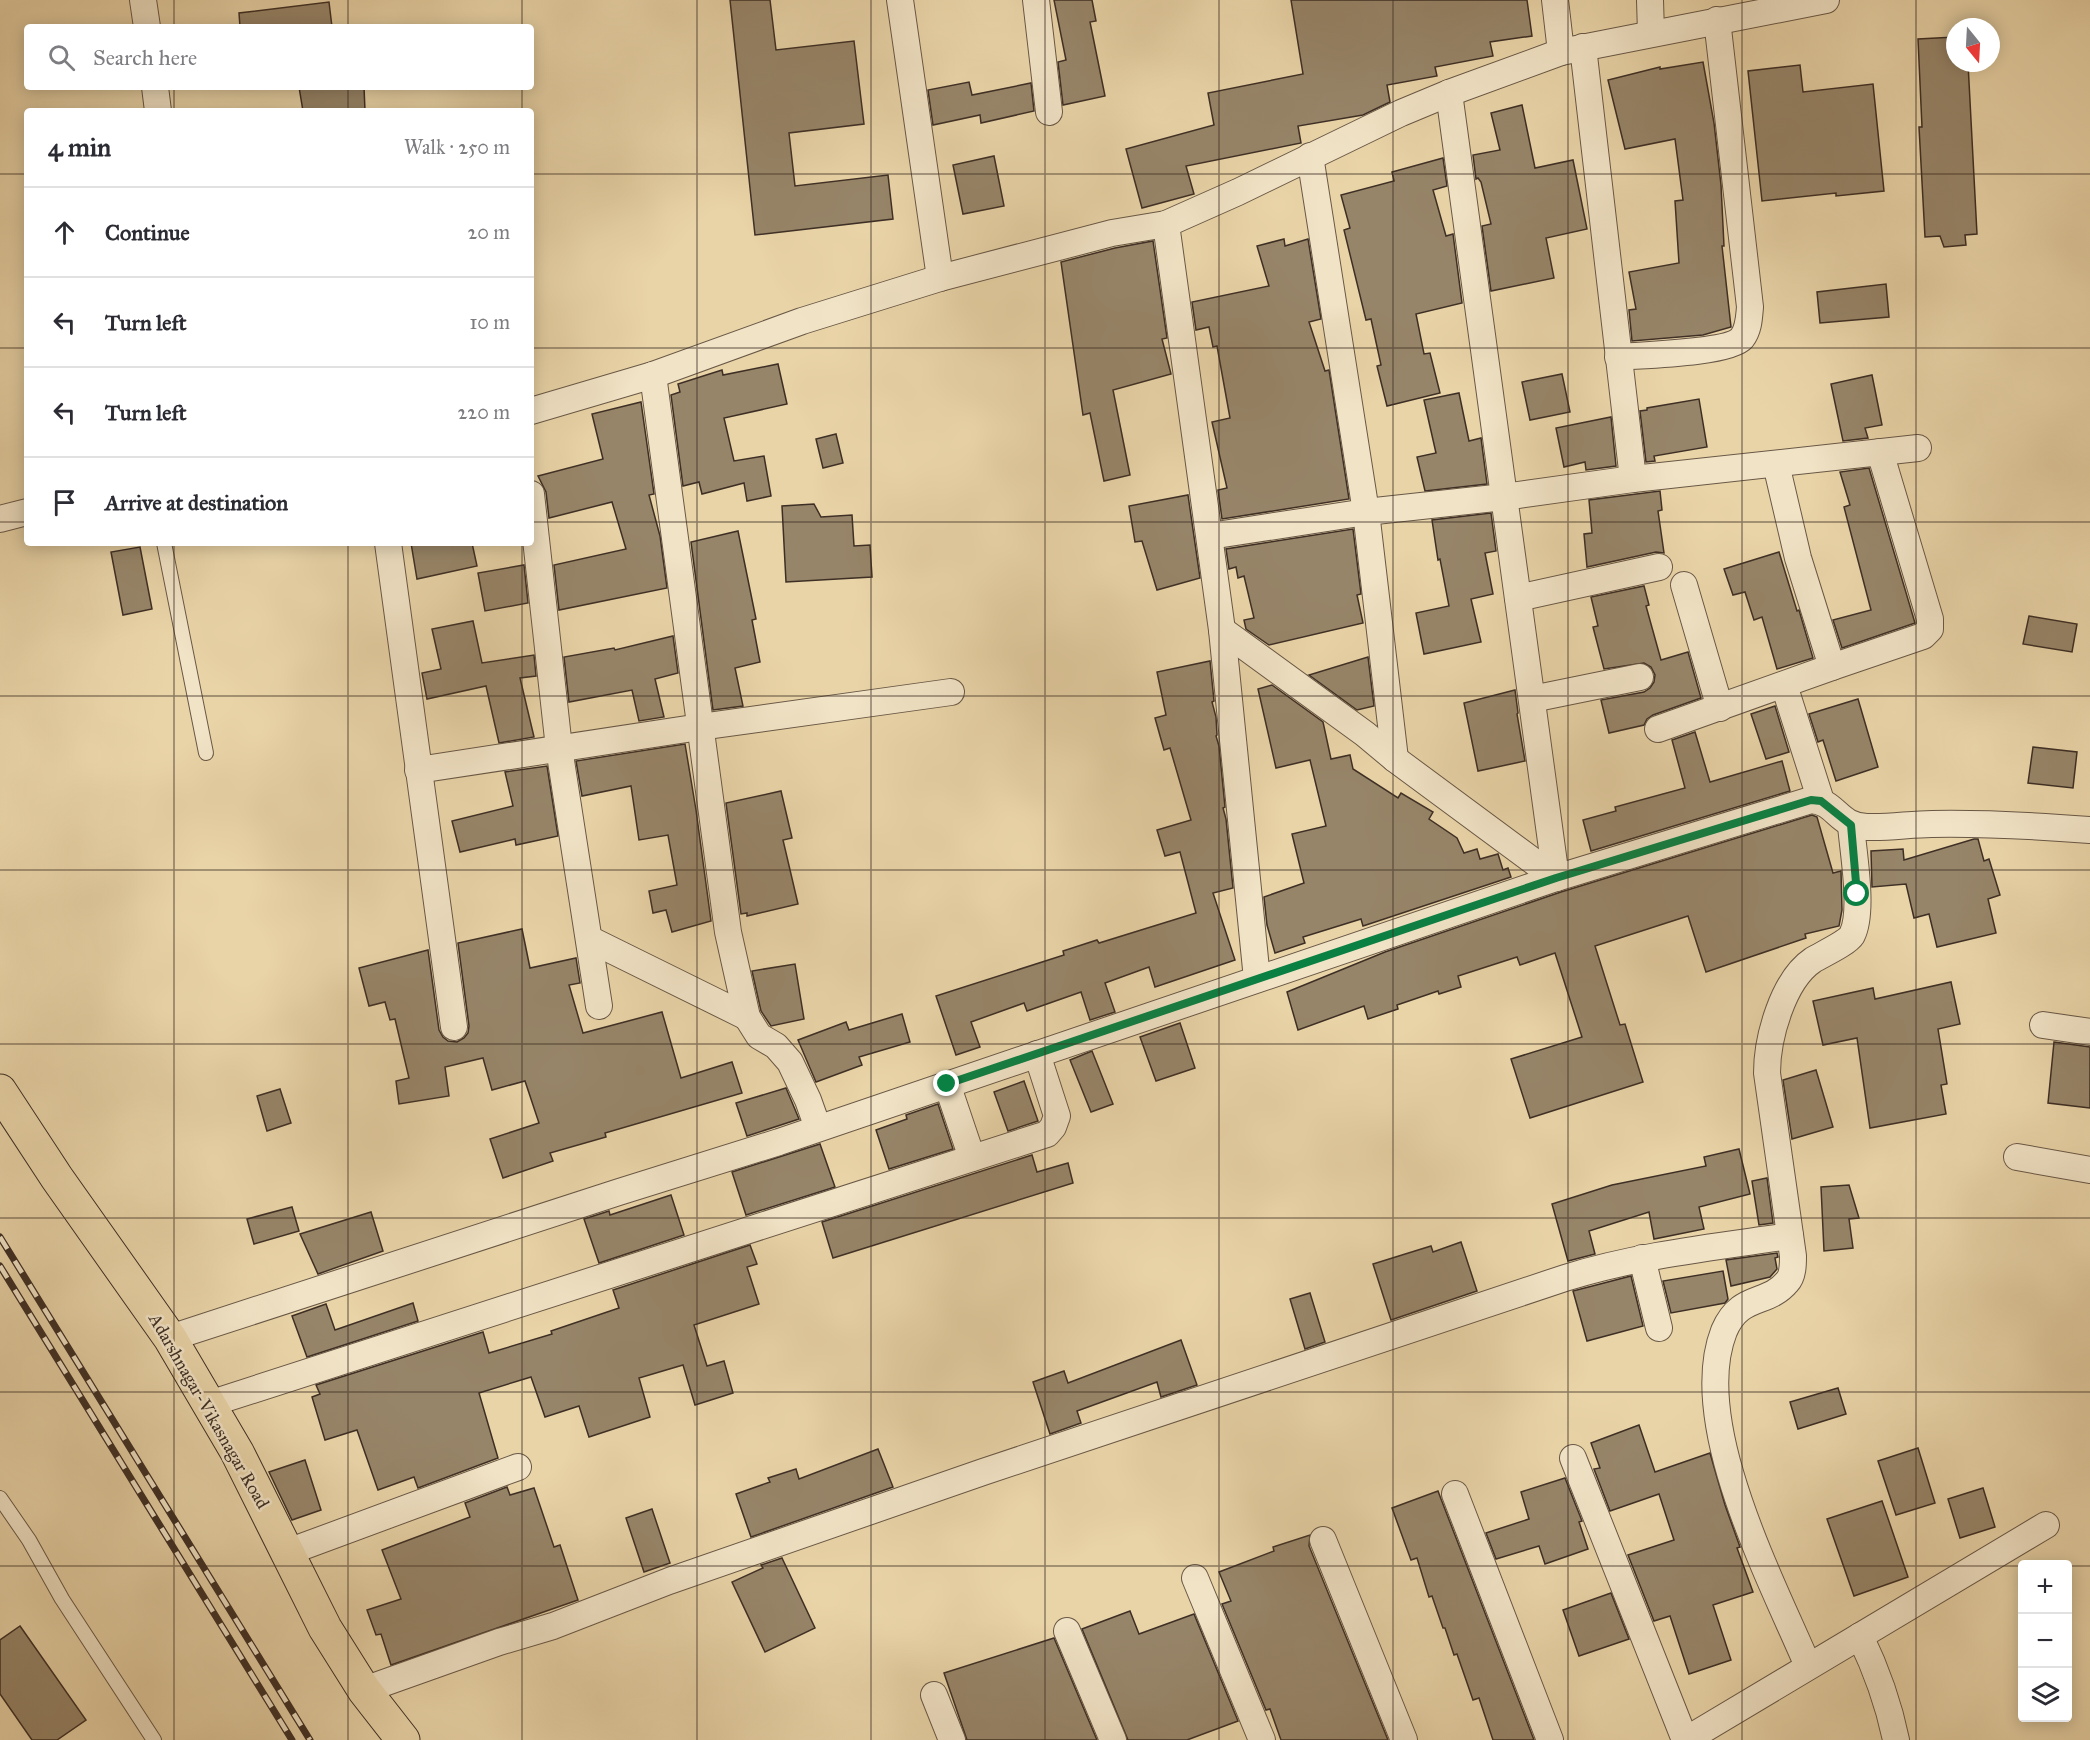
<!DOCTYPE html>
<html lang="en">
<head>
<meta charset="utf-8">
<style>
	:root { --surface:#fff; --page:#f2f2f3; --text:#2b2b33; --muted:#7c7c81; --line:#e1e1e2 }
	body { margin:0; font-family:"IM FELL Great Primer",serif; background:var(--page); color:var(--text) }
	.controls { position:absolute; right:18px; bottom:18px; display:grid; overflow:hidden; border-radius:6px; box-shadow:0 3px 15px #0003 }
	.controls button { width:54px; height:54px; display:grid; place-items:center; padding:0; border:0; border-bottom:2px solid var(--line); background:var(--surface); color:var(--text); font:30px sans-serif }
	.compass { position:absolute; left:1946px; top:18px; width:54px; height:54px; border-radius:50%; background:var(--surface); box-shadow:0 3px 15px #0003; rotate:162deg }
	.stop { position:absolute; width:18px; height:18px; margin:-14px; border:4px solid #0b8043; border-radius:50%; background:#fff }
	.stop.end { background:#0b8043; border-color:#fff; box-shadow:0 2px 6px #0008 }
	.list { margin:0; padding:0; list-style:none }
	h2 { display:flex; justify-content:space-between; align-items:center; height:78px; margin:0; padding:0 24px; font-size:26px }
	h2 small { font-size:20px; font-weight:400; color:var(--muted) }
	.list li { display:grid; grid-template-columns:39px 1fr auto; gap:18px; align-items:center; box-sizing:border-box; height:90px; padding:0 24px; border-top:2px solid var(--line) }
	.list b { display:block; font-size:22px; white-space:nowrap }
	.list em { font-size:20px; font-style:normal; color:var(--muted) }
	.icon { flex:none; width:33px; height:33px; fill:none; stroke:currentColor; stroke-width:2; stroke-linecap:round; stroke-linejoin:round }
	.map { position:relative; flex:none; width:2090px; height:1740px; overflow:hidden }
	.search { position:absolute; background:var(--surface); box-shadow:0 3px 15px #0003; left:24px; top:24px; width:510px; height:66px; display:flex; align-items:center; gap:15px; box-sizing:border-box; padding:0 21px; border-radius:6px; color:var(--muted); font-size:22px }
	.panel { position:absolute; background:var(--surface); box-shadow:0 3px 15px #0003; left:24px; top:108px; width:510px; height:438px; border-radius:6px }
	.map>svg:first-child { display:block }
	.building { fill:#978569; stroke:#3e2f25; stroke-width:1.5 }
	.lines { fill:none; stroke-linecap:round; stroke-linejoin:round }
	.lane-casing { stroke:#695846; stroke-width:16 }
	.street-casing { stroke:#695846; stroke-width:28 }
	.primary-casing { stroke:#3e2f25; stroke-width:35 }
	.lane { stroke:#f1e3c6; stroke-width:14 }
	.street { stroke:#f1e3c6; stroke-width:26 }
	.primary { stroke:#e9d4a8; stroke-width:33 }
	.rail-casing { stroke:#3e2f25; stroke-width:7 }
	.rail { stroke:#f1e3c6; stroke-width:4.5; stroke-dasharray:14; stroke-linecap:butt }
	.route { stroke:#0b8043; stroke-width:8 }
	.grid { fill:none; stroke:#3e2f25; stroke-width:1.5; stroke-opacity:0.55 }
	.labels { text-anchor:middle; stroke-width:5; stroke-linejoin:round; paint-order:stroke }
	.street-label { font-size:18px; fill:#3e2f25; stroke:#f1e3c6 }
</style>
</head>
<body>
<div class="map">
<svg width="2090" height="1740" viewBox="0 0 2090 1740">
	<rect width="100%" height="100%" fill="#e9d4a8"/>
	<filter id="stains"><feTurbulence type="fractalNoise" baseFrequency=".00333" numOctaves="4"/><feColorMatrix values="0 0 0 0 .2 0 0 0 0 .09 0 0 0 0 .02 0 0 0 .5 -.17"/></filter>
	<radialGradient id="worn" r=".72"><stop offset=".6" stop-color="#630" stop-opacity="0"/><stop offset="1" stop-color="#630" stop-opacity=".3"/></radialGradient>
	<g class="building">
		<path d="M730 0H770L776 50 854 41 864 124 789 133 795 186 888 175 893 219 755 235Z"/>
		<path d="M1054 0H1092L1096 21 1090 22 1105 96 1063 105 1058 62 1066 60Z"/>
		<path d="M1291 0H1527L1532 36 1490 42 1493 56 1435 67 1437 76 1387 85 1390 102 1363 115 1298 126 1301 143 1186 166 1194 194 1142 208 1126 149 1214 125 1208 93 1303 74Z"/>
		<path d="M329 2 332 27H240L239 13Z"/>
		<path d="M1955 37V63H1968L1977 234 1965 235 1966 245 1944 247 1940 236 1925 237 1919 127H1922L1918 39Z"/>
		<path d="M1703 62 1714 123 1721 185 1724 246H1722L1731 327 1703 335 1632 341 1629 310 1636 309 1629 272 1679 263 1675 201 1683 200 1675 139 1625 149 1608 80 1660 67V69Z"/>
		<path d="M1800 65 1803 92 1873 84 1884 191 1836 196V193L1762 201 1748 71Z"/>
		<path d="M969 82 972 95 1031 83 1034 111 981 123 980 115 933 125 928 90Z"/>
		<path d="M299 87H364L365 111H303Z"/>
		<path d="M1522 105 1535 168 1573 160 1587 229 1546 238 1554 278 1491 291 1482 226 1491 224 1481 182 1478 178 1476 179 1473 155 1500 150 1491 113Z"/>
		<path d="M994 156 1004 206 963 214 953 165Z"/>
		<path d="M1443 158 1447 186 1433 190 1446 236 1453 234 1462 303 1416 314 1424 354 1430 353 1440 393 1387 406 1377 366 1381 365 1371 319 1366 320 1344 230 1350 228 1341 195 1394 181 1392 172Z"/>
		<path d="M1284 239 1285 246 1308 239 1321 319 1309 322 1325 371 1329 370 1349 499 1222 519 1218 490 1227 488 1212 422 1230 418 1217 346 1213 347 1209 327 1196 330 1192 302 1269 286 1257 246Z"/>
		<path d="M1153 241 1167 338 1162 339 1171 374 1113 390 1130 475 1104 481 1090 413 1083 415 1061 262 1115 248Z"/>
		<path d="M1886 284 1889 317 1820 323 1817 292Z"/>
		<path d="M778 364 787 404 724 418 734 461 764 456 771 496 747 501 744 483 702 494 699 482 683 486 671 395 680 392 678 384 722 370 723 375Z"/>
		<path d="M1562 374 1570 412 1530 420 1522 382Z"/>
		<path d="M1872 375 1882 425 1865 428 1868 438 1843 441 1831 384Z"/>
		<path d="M1459 393 1469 441 1481 438 1487 484 1425 491 1417 457 1436 453 1424 400Z"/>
		<path d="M1699 399 1707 447 1654 456 1655 461 1646 462 1640 411 1647 410V408Z"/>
		<path d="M641 402 654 494 649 495 660 536 667 588 559 610 554 565 626 549 612 502 549 518 546 492 538 476 603 459 592 414Z"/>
		<path d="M1611 417 1616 466 1586 470 1585 462 1564 467 1556 428Z"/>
		<path d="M836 434 843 463 823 468 816 439Z"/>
		<path d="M1869 468 1915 623 1842 648 1833 620 1871 610 1844 507 1850 505 1840 472Z"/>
		<path d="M1660 491 1662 510 1658 511 1664 553 1656 552 1587 567 1584 534 1592 533 1589 500Z"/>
		<path d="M1188 495 1200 578 1157 590 1142 541 1135 542 1129 506Z"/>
		<path d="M814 504 821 517 852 515 854 546 870 545 872 577 786 582 782 506Z"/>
		<path d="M1491 513 1496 551 1485 553 1493 594 1471 599 1481 642 1424 654 1416 613 1449 606 1440 559 1438 560 1432 520Z"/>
		<path d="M1353 529 1361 594 1357 595 1363 623 1269 645 1246 629 1244 620 1254 618 1244 576 1238 578 1236 567 1229 569 1226 549Z"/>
		<path d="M738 531 756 619 752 620 760 662 735 668 743 706 713 710 691 542Z"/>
		<path d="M411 543H472L477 566 417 579Z"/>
		<path d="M140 547 152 609 123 615 111 552Z"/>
		<path d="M1779 552 1797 611 1799 610 1813 658 1777 669 1762 617 1754 620 1745 592 1733 595 1724 569Z"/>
		<path d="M524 565 528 603 485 611 478 573Z"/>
		<path d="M1644 586 1649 605 1646 606 1661 660 1688 652 1701 698 1653 715 1647 719 1644 725 1609 733 1601 700 1644 692 1650 688 1654 682 1655 675 1651 667 1644 663 1604 669 1593 627 1598 626 1591 597Z"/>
		<path d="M2029 616 2077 624 2072 652 2023 644Z"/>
		<path d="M473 621 482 663 534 655 536 676 520 678 534 737 499 743 486 686 427 699 422 673 441 669 432 629Z"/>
		<path d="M673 636 678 673 655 679 664 717 639 721 632 690 569 702 564 657 614 648 615 650Z"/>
		<path d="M1368 657 1374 706 1357 710 1309 675Z"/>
		<path d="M1210 661 1214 701 1212 702 1216 717 1217 735 1216 736 1219 746 1225 807 1223 808 1226 819 1233 888 1213 893 1235 960 1155 987 1149 967 1105 983 1115 1012 1090 1020 1081 992 1027 1011 1024 1003 971 1022 980 1047 956 1055 936 996 1064 955 1063 951 1097 940 1099 943 1196 913 1180 852 1165 856 1157 830 1191 820 1170 748 1164 750 1155 718 1166 715 1157 672Z"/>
		<path d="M1272 685 1323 722 1331 759 1350 755 1353 769 1398 798 1401 793 1433 812 1429 819 1457 838 1464 853 1477 849 1480 859 1498 854 1503 870 1508 868 1511 877 1363 926 1361 919 1303 937 1305 943 1275 953 1267 925 1264 897 1304 883 1292 834 1326 826 1310 760 1276 768 1258 689Z"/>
		<path d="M1515 690 1518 713 1517 714 1525 761 1478 771 1464 703Z"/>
		<path d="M1858 699 1878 767 1836 781 1823 740 1818 742 1809 714Z"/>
		<path d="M1775 706 1789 752 1766 759 1751 714Z"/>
		<path d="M1695 732 1710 782 1782 761 1790 791 1591 851 1583 820 1616 811 1615 807 1685 788 1672 740Z"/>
		<path d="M685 744 696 810 711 921 672 932 666 910 653 913 649 891 677 885 668 835 639 840 631 786 582 796 576 761Z"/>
		<path d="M2033 747 2077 752 2073 788 2028 783Z"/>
		<path d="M547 766 558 836 516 845 515 839 460 852 452 821 513 806 505 772Z"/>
		<path d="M781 791 792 838 783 840 798 904 747 916V913L741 914 726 803Z"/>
		<path d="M1812 815 1817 817 1833 873 1841 871 1842 910 1839 926 1805 934 1806 938 1706 972 1688 916 1595 946 1620 1025 1625 1024 1643 1082 1530 1118 1511 1059 1582 1037 1555 953 1520 965 1517 957 1458 976 1461 987 1439 994 1438 991 1397 1005 1398 1009 1368 1019 1364 1006 1298 1030 1287 992 1385 952 1561 892Z"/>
		<path d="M1974 839H1978L1984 861 1989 859 2000 895 1988 899 1996 933 1937 947 1929 914 1914 918 1906 884 1872 887 1871 851 1903 849 1904 860Z"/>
		<path d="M522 929 530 968 576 958 580 983 569 985 583 1033 662 1012 681 1078 732 1062 742 1093 605 1133 606 1137 550 1153 553 1161 503 1178 490 1139 539 1123 525 1081 492 1090 483 1058 445 1067 449 1096 399 1104 396 1081 409 1078 395 1019 390 1020 385 1002 369 1006 359 968 428 950 439 1030 443 1037 448 1041 457 1042 464 1038 468 1033 469 1026 458 943Z"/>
		<path d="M795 964 804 1019 771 1026 761 1011 752 971Z"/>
		<path d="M1951 982 1960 1024 1938 1029 1947 1084 1941 1085 1946 1114 1870 1128 1857 1038 1823 1045 1813 1001 1873 988 1875 999Z"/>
		<path d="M902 1014 910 1042 859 1057 862 1065 816 1082 798 1040 846 1022 849 1030Z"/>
		<path d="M1180 1023 1195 1068 1156 1081 1140 1037Z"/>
		<path d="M2054 1042 2090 1047V1108L2048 1103Z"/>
		<path d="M1092 1051 1113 1104 1091 1112 1070 1060Z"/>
		<path d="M1816 1070 1833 1127 1792 1139 1783 1080Z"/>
		<path d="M1024 1081 1038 1121 1008 1131 994 1092Z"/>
		<path d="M786 1088 799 1119 747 1136 736 1103Z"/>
		<path d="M280 1089 291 1123 267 1131 257 1096Z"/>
		<path d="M938 1104 953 1149 889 1169 876 1130 907 1119 906 1115Z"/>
		<path d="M820 1144 835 1187 746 1215 732 1172Z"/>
		<path d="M1739 1149 1750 1194 1699 1207 1704 1229 1654 1239 1649 1212 1589 1231 1595 1254 1568 1261 1552 1204 1612 1185 1706 1166 1704 1157Z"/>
		<path d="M1032 1155 1037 1172 1068 1163 1073 1183 833 1258 822 1222Z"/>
		<path d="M1767 1178 1773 1223 1759 1225 1752 1181Z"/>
		<path d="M1849 1185 1859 1218 1849 1219 1853 1248 1824 1251 1821 1187Z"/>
		<path d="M671 1195 684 1235 599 1263 584 1219 609 1211 610 1215Z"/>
		<path d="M292 1207 299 1231 254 1244 247 1219Z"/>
		<path d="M371 1212 383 1251 318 1274 300 1234Z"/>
		<path d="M1461 1242 1477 1291 1391 1320 1373 1264 1431 1246 1433 1252Z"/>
		<path d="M750 1245 757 1264 747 1267 759 1304 694 1325 707 1366 724 1361 733 1393 695 1405 683 1365 639 1378 650 1417 589 1437 579 1406 545 1417 531 1377 479 1393 498 1458 418 1488 414 1477 378 1490 357 1430 325 1440 312 1397 320 1394 316 1385 483 1332 489 1353 552 1334 551 1331 619 1308 613 1290Z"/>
		<path d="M1777 1253 1778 1257 1775 1258 1777 1269 1770 1277 1731 1286 1726 1260Z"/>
		<path d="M1723 1271 1728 1299 1725 1303 1671 1313 1663 1281Z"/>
		<path d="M1631 1276 1643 1326 1587 1341 1573 1291Z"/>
		<path d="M1310 1293 1325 1342 1305 1349 1290 1299Z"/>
		<path d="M413 1303 418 1321 307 1357 292 1316 326 1304 335 1330Z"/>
		<path d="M1181 1340 1197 1385 1161 1397 1157 1382 1077 1411 1081 1423 1050 1434 1033 1382 1064 1371 1068 1383Z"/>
		<path d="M1838 1388 1846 1414 1798 1429 1790 1402Z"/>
		<path d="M1639 1425 1655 1472 1710 1453 1725 1505 1740 1547 1737 1548 1753 1592 1713 1605 1731 1660 1689 1674 1670 1616 1654 1621 1628 1555 1674 1540 1659 1494 1610 1511 1594 1469 1600 1468 1591 1443Z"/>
		<path d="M1918 1448 1935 1503 1896 1515 1878 1461Z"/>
		<path d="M878 1449 893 1487 751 1537 736 1494 770 1482 768 1478 796 1469 799 1479Z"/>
		<path d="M305 1460 321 1510 292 1520 269 1472Z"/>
		<path d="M1565 1478 1582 1521 1579 1522 1588 1549 1545 1564 1539 1546 1496 1559 1486 1533 1529 1519 1521 1492Z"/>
		<path d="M507 1487 510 1495 534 1488 554 1547 560 1545 578 1600 391 1665 381 1634 376 1635 367 1610 401 1599 382 1550 470 1517 465 1503Z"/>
		<path d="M1983 1488 1995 1527 1960 1538 1948 1499Z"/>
		<path d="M1438 1491 1441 1499 1534 1740H1493L1479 1698 1473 1700 1457 1654 1454 1655 1445 1628H1443L1432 1596 1429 1597 1417 1558 1411 1560 1392 1508Z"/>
		<path d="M1882 1501 1908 1577 1854 1596 1827 1519Z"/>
		<path d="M652 1509 670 1563 644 1572 626 1518Z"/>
		<path d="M1310 1535 1309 1546 1388 1740H1281L1270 1709 1266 1710 1222 1604 1231 1601 1219 1572 1274 1551 1273 1547Z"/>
		<path d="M782 1558 815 1628 765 1652 732 1582 763 1568 761 1565Z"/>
		<path d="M1611 1593 1629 1639 1579 1656 1563 1610Z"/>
		<path d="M1130 1611 1139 1634 1194 1614 1238 1721 1187 1740H1128L1082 1629Z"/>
		<path d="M20 1626 86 1720 57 1740H32L0 1694V1640Z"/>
		<path d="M1054 1638 1097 1740H967L944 1673Z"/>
	</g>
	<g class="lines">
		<g class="lane-casing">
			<g id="lane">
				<path d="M164 543 206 753"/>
				<path d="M0 1498 29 1540 62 1599 154 1740"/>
			</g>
		</g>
		<g class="street-casing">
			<g id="street">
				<path d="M143 0 147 27"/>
				<path d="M900 0 940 278"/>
				<path d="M1036 0 1049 112"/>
				<path d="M1555 0 1561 52"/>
				<path d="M1650 0 1651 33"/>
				<path d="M1583 47 1633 479"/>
				<path d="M155 87 158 111"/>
				<path d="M1449 93 1556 878"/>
				<path d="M1310 156 1366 512 1395 759"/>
				<path d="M1166 224 1222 630 1257 979"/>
				<path d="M1618 357C1641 355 1729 353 1742 338 1749 329 1749 317 1750 307L1717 20"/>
				<path d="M653 375 728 932 747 1017 759 1036 776 1046 790 1062 808 1100 818 1128"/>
				<path d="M531 411 653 375 802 321 940 278 1112 233 1166 224 1238 192 1401 113 1449 93 1561 52 1826 0"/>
				<path d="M531 494 559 748 599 1006"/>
				<path d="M0 519 27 512"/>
				<path d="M1210 536 1366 512 1504 497 1633 479 1918 448"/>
				<path d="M388 543 454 1027"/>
				<path d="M1684 585 1720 708"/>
				<path d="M1518 598 1659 567"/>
				<path d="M1222 630 1365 734 1395 759 1556 878"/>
				<path d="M1832 667 1923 636 1930 629V619L1880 452"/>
				<path d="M1784 685 1821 801"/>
				<path d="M1532 699 1640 677"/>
				<path d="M1658 729 1832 667 1798 558 1776 464"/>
				<path d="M418 770 700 727 951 692"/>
				<path d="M589 939 747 1017"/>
				<path d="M2043 1025 2090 1032"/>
				<path d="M947 1084 972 1158"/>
				<path d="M2017 1157 2090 1170"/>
				<path d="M1642 1258 1659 1328"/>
				<path d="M170 1338 619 1192 779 1142 1556 878 1811 800C1837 802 1837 826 1867 827 1889 828 1911 824 1932 824 1985 823 2037 826 2090 830"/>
				<path d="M209 1404 1047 1134 1053 1127 1057 1116 1037 1054"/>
				<path d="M1573 1458 1685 1740"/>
				<path d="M1455 1494 1550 1740"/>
				<path d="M1323 1540 1404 1740"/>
				<path d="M288 1552 518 1467"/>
				<path d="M1195 1578 1262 1740"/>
				<path d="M1067 1631 1113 1740"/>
				<path d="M1860 1636C1877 1671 1888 1701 1896 1740"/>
				<path d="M1808 1666C1772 1581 1688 1423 1724 1331 1740 1293 1767 1306 1787 1282 1793 1276 1793 1264 1793 1256L1767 1073C1767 1038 1783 980 1813 960 1823 954 1847 943 1852 935 1864 911 1853 852 1851 825"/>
				<path d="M364 1690 499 1642 553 1626 669 1581 983 1472 1565 1278C1638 1255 1715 1247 1790 1236"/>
				<path d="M934 1695 952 1740"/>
				<path d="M1686 1740 2046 1525"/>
			</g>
		</g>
		<g class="primary-casing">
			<path id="primary" d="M0 1091 57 1178 170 1338 237 1452 325 1628 364 1690 403 1740"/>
		</g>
		<use href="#lane" class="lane"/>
		<use href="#street" class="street"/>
		<use href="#primary" class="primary"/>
		<g class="rail-casing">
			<g id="rail">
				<path d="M0 1237 310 1740"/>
				<path d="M0 1266 292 1740"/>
			</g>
		</g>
		<use href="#rail" class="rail"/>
	</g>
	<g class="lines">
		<path class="route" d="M947 1084 1556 878 1811 800 1821 801 1851 825 1857 894"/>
	</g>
	<path class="grid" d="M174 0V27M348 0V27M522 0V27M697 0V1740M871 0V1740M1045 0V1740M1219 0V1740M1393 0V1740M1568 0V1740M1742 0V1740M1916 0V1740M174 87V111M348 87V111M522 87V111M0 174H27M531 174H2090M0 348H27M531 348H2090M0 522H27M531 522H2090M174 543V1740M348 543V1740M522 543V1740M0 696H2090M0 870H2090M0 1044H2090M0 1218H2090M0 1392H2090M0 1566H2022M2068 1566H2090"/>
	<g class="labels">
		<g class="street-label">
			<text transform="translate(209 1411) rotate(60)" y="6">Adarshnagar-Vikasnagar Road</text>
		</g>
	</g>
	<rect width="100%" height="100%" filter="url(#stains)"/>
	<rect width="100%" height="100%" fill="url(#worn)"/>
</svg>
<div class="controls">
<button>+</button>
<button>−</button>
<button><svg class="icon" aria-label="layers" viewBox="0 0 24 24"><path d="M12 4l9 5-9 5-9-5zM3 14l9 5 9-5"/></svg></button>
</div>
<svg class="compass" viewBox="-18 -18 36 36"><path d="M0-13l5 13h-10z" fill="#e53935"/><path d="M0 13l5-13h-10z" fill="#7c7c81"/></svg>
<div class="stop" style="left:1857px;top:894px"></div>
<div class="stop end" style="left:947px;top:1084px"></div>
<div class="search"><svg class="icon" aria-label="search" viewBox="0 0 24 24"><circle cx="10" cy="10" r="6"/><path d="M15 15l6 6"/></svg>Search here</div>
<section class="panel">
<h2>4 min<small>Walk · 250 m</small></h2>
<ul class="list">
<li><svg class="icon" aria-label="ahead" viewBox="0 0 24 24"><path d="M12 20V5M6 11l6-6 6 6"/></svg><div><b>Continue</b></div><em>20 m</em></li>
<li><svg class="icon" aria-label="left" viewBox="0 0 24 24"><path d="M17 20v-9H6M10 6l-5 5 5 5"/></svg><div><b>Turn left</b></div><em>10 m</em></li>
<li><svg class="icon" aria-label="left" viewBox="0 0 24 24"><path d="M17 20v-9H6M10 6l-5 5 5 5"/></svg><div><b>Turn left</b></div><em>220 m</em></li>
<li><svg class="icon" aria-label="arrive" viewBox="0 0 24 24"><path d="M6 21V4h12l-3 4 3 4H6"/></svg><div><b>Arrive at destination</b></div></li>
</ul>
</section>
</div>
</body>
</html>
